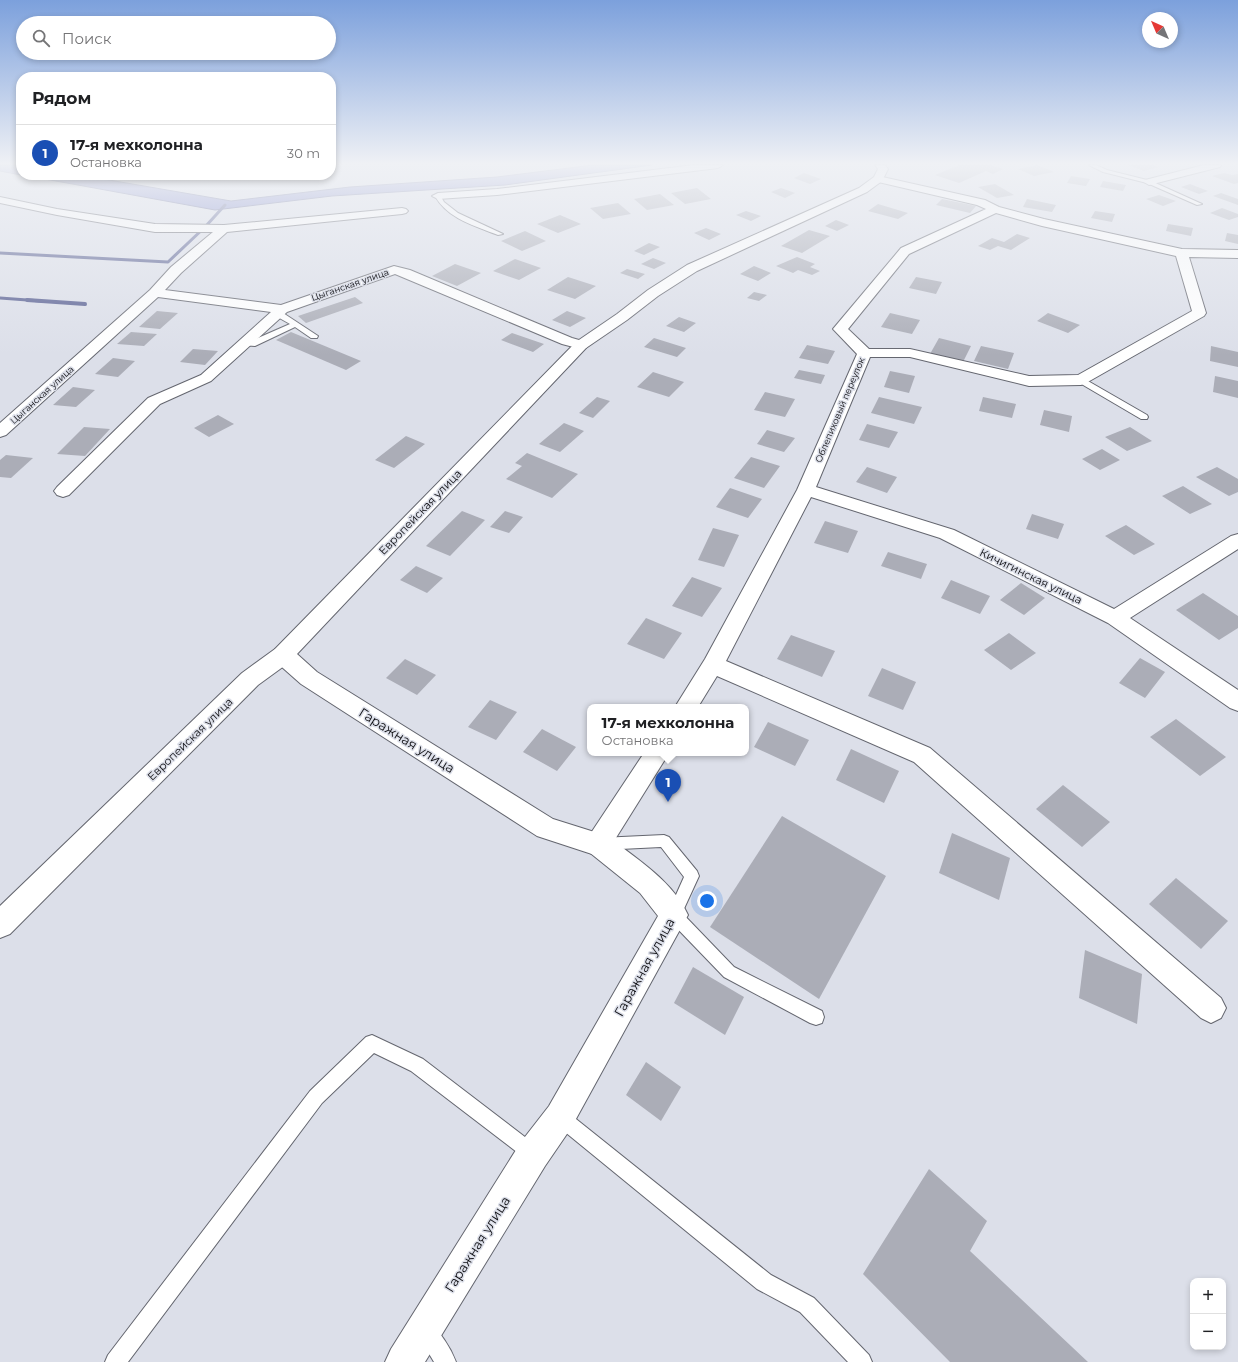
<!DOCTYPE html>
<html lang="ru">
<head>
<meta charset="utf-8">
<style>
	:root { --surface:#fff; --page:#f6f6f6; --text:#202124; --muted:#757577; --line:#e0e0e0; --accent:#1a73e8 }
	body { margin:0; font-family:Montserrat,sans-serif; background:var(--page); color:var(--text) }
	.controls { position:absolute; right:12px; bottom:12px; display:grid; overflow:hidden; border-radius:8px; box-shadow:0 2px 6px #0003 }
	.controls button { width:36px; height:36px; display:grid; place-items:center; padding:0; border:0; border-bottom:1px solid var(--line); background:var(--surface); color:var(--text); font:20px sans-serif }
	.compass { position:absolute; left:1142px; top:12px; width:36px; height:36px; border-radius:50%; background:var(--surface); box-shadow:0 2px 6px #0003; rotate:316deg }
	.you { position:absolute; left:707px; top:901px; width:14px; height:14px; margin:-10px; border:3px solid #fff; border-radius:50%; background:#1a73e8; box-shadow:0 0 0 6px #1a73e833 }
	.badge { display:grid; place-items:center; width:26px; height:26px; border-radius:50%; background:var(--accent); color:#fff; font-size:13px; font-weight:700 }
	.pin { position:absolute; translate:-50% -33px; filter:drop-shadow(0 1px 2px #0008) }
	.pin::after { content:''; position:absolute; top:21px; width:14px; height:12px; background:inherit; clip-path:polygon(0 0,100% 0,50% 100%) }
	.popup { position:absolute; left:587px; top:704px; width:162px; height:52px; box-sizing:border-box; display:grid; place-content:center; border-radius:8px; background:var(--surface); filter:drop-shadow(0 1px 3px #0005); font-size:13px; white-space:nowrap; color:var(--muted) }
	.popup b { font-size:15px; color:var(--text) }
	.popup::after { content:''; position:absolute; left:50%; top:100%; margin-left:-8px; border:8px solid transparent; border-top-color:var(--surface) }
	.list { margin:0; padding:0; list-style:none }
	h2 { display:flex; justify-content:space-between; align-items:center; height:52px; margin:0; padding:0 16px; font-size:17px }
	h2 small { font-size:13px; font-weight:400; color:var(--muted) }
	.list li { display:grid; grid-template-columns:26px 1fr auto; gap:12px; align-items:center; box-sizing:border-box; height:56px; padding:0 16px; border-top:1px solid var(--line) }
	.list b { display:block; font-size:15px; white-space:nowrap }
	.list p { margin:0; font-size:13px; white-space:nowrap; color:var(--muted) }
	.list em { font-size:13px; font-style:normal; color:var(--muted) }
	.icon { flex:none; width:22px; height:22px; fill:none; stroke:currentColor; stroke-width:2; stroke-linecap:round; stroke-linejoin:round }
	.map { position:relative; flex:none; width:1238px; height:1362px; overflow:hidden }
	.search { position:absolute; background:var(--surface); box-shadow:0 2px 6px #0003; left:16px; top:16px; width:320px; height:44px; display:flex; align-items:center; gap:10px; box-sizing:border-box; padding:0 14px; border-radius:22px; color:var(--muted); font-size:15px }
	.panel { position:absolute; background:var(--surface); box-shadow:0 2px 6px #0003; left:16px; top:72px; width:320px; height:108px; border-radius:16px }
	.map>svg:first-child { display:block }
	.water { fill:#7a83c9; stroke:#596092 }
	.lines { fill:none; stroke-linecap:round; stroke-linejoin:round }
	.stream-far1 { stroke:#596092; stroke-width:3 }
	.stream { stroke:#596092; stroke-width:4 }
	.building { fill:#abadb7 }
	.lane-casing { stroke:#64666f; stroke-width:2 }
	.street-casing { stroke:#64666f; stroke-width:2 }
	.secondary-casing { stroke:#64666f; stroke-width:2 }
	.lane { fill:#fff; fill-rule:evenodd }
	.street { fill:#fff; fill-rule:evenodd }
	.secondary { fill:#fff; fill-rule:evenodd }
	.labels { text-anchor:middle; stroke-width:3; stroke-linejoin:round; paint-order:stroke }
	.far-street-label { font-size:9px; fill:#0d0d11; stroke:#dcdfe9 }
	.street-label { font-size:11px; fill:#0d0d11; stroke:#dcdfe9 }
	.near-street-label { font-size:13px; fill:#0d0d11; stroke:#dcdfe9 }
</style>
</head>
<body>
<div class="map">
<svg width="1238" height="1362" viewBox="0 0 1238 1362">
	<rect width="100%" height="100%" fill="#dcdfe9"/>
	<g class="water">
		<path d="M0 165H21V175L0 171Z"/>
		<path d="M593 165H652L505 185 332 196 215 210 23 175H80L231 201 350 187 497 177Z"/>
	</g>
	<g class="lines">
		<g class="stream-far1">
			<path d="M0 253 168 262 205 227 225 205"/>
			<path d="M0 298 41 301"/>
		</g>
		<path class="stream" d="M27 300 85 304"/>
	</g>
	<g class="building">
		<path d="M959 165H990L1003 169 993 174 986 171 959 183 935 175Z"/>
		<path d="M1038 165 1054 172 1034 176 1018 169Z"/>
		<path d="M1128 165H1151L1158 167 1144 171Z"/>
		<path d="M804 173 821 179 810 184 794 178Z"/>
		<path d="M1224 173 1232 175 1238 174V183L1234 184 1212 176Z"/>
		<path d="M1071 176 1090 179 1086 186 1067 183Z"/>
		<path d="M1103 181 1126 185 1123 191 1100 187Z"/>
		<path d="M995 184 1014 195 997 198 978 187Z"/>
		<path d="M1190 184 1208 191 1199 194 1181 187Z"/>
		<path d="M697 188 711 199 685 204 671 193Z"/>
		<path d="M781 188 795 193 785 198 771 192Z"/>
		<path d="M1221 193 1238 199V205L1213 196Z"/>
		<path d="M660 194 674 205 647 210 634 199Z"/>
		<path d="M1159 195 1176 201 1163 206 1146 199Z"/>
		<path d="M942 199 976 206 970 213 936 205Z"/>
		<path d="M1027 199 1056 205 1052 212 1023 207Z"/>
		<path d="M618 203 631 214 603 219 590 208Z"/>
		<path d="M878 204 908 213 898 219 868 211Z"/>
		<path d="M1222 208 1238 214V217L1229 220 1210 213Z"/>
		<path d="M746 211 761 216 751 221 736 215Z"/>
		<path d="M1095 211 1115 214 1112 222 1091 218Z"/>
		<path d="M560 215 581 224 558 233 537 224Z"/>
		<path d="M836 220 849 225 837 231 825 226Z"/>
		<path d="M1168 224 1193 228 1191 236 1166 231Z"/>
		<path d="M706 228 721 234 709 240 694 233Z"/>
		<path d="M809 230 830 236 802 253 781 246Z"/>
		<path d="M525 231 546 241 522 251 501 241Z"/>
		<path d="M1227 233 1238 235V244L1225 241Z"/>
		<path d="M1017 234 1030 238 1011 250 998 246 990 250 978 246 992 238 1004 242Z"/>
		<path d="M649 243 660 247 644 255 634 251Z"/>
		<path d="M797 257 815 264 810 267 820 271 812 275 798 270 793 273 776 266Z"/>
		<path d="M653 258 666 263 654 269 641 264Z"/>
		<path d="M515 259 541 268 519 280 493 271Z"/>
		<path d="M455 264 481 273 457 286 432 276Z"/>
		<path d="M754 266 771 273 758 281 740 274Z"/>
		<path d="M627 269 645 274 638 279 620 273Z"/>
		<path d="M568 277 596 286 575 299 547 290Z"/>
		<path d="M916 277 942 282 936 294 909 288Z"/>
		<path d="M754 292 767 295 759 301 747 298Z"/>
		<path d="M355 297 363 303 306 323 298 316Z"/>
		<path d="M157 311 178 313 160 329 139 327Z"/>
		<path d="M567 311 586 318 570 327 552 320Z"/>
		<path d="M890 313 920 320 912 334 881 327Z"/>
		<path d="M1048 313 1080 325 1068 333 1037 321Z"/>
		<path d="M679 317 696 323 684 332 666 326Z"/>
		<path d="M131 332 157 334 144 346 117 344Z"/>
		<path d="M291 332 361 361 346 370 276 340Z"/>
		<path d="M512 333 544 344 533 352 501 340Z"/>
		<path d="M654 338 686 348 677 357 644 347Z"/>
		<path d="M939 338 971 346 963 362 930 354Z"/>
		<path d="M807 345 835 351 828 364 799 358Z"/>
		<path d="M981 346 1014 353 1008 369 974 361Z"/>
		<path d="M1211 346 1238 352V367L1210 361Z"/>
		<path d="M193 349 218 351 205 365 180 362Z"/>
		<path d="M113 358 135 361 118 377 95 374Z"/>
		<path d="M799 370 825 375 821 384 794 378Z"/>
		<path d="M890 371 915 376 909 393 884 387Z"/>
		<path d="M653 372 684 382 669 397 637 387Z"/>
		<path d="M1215 376 1238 381V398L1213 392Z"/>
		<path d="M73 387 95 390 76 407 53 405Z"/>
		<path d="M765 392 795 399 785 417 754 410Z"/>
		<path d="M597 397 610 401 593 418 579 413Z"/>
		<path d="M879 397 922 407 914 424 871 413Z"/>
		<path d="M983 397 1016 404 1012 418 979 411Z"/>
		<path d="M1044 410 1072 416 1069 432 1040 425Z"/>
		<path d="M218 415 234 424 209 437 194 428Z"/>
		<path d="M564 423 584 431 560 452 539 444Z"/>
		<path d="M867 424 898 432 889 448 859 440Z"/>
		<path d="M84 427 110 429 85 456 57 454Z"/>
		<path d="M1130 427 1152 441 1127 451 1105 437Z"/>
		<path d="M767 430 795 438 784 452 757 444Z"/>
		<path d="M406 436 425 444 394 468 375 460Z"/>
		<path d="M1102 449 1120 460 1100 470 1082 459Z"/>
		<path d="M527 453 578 474 552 498 506 479 522 466 515 463Z"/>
		<path d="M6 455 33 458 11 478 0 477V460Z"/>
		<path d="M751 457 780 466 764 488 734 478Z"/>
		<path d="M867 467 897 477 887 493 856 482Z"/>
		<path d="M1217 467 1238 479V492L1229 496 1196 477Z"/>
		<path d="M1183 486 1212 504 1190 514 1162 496Z"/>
		<path d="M730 488 762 499 748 518 716 507Z"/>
		<path d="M462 511 485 520 450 556 426 546Z"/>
		<path d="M505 511 523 517 509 533 490 527Z"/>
		<path d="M1032 514 1064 524 1058 539 1026 529Z"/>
		<path d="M825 521 858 531 848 553 814 543Z"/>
		<path d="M1126 525 1155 544 1134 555 1105 536Z"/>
		<path d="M713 528 739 535 724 567 698 560Z"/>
		<path d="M888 552 927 564 921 579 881 566Z"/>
		<path d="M416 566 443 578 427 593 400 580Z"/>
		<path d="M692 577 722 588 702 617 672 606Z"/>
		<path d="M951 580 990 596 980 614 941 598Z"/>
		<path d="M1021 583 1045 598 1024 615 1000 600Z"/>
		<path d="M1203 593 1238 616V628L1219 640 1176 610Z"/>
		<path d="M646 618 682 633 664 659 627 644Z"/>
		<path d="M1009 633 1036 653 1011 670 984 650Z"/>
		<path d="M791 635 835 651 822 677 777 659Z"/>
		<path d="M1140 658 1165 672 1145 698 1119 683Z"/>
		<path d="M405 659 436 675 417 695 386 678Z"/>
		<path d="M882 668 916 682 903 710 868 696Z"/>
		<path d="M490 700 517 712 496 740 468 727Z"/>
		<path d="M1176 719 1226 757 1200 776 1150 737Z"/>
		<path d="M768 722 809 740 795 766 754 747Z"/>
		<path d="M542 729 576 747 557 771 523 752Z"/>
		<path d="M851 749 899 771 884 803 836 780Z"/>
		<path d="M1063 785 1110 822 1082 847 1036 809Z"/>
		<path d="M782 816 886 876 819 999 710 927Z"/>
		<path d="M952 833 1010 858 999 900 939 873Z"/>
		<path d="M1176 878 1228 921 1201 949 1149 904Z"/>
		<path d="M1085 950 1142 974 1137 1024 1079 998Z"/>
		<path d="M693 967 744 997 725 1035 674 1003Z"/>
		<path d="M646 1062 681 1087 661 1121 626 1095Z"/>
		<path d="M929 1169 987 1221 970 1251 1088 1362H950L863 1274Z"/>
	</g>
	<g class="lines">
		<g class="lane-casing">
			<g id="lane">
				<path d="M1089 165H1096L1107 170 1151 181 1202 204 1197 205 1147 183 1103 172Z"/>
				<path d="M436 195H440L444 202 458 213 503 234 498 235C475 226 448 219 435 196Z"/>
				<path d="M274 311H280L318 336 317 338H311L295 327 255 346 242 345V341H251L290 324 274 315Z"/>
				<path d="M1081 377 1147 415 1148 417 1147 419H1141L1078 382 1077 380Z"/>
				<path d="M664 835 669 837 697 871 699 876 682 913 734 967 822 1011 824 1017 822 1023 816 1025 810 1023 724 977 669 920 667 915 684 877 661 847 600 850 595 848 593 844 595 840 600 838Z"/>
				<path d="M372 1035 423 1059 538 1147 541 1153 538 1159 532 1162 526 1159 411 1071 374 1053 322 1103 128 1362H105L108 1355 310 1091 366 1037Z"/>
				<path d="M560 1108 566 1111 771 1275 814 1298 869 1355 872 1362H848L800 1312 757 1289 554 1123 551 1117 554 1111Z"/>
				<path d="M426 1322C439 1328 451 1349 456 1362H434L416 1332 419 1325Z"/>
			</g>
		</g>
		<g class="street-casing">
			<g id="street">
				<path d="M694 165H723L718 168 497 195 438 199 432 196 438 193 497 189Z"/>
				<path d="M1204 165H1221L1220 167 1149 185 1144 182 1145 180Z"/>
				<path d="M280 175H291L286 178 281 177Z"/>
				<path d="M878 176 985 200 999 207 1044 219 1182 249 1238 250V258L1189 257 1206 313 1204 316 1086 383 1081 385 1029 386 910 357H870L816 487 954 530 1114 609 1231 536 1238 534V549L1130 618 1238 690V711L1230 708 1108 623 940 538 811 497 726 661 930 748 1221 998 1226 1008 1221 1018 1211 1023 1201 1018 914 762 717 676 698 707H675L705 659 797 490 857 354 833 329 901 248 986 209 977 205 874 181 873 179ZM996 213 1042 226 1176 256 1192 311 1078 375 1029 376 910 349H869L848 329 909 254Z"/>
				<path d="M0 197 57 209 155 224 224 225 402 208 406 209 408 211 406 213 402 214 227 232 181 273 165 290 281 305 394 266 410 270 572 338 586 342 588 345 586 348 581 349 562 344 395 274 287 312 211 381 160 404 69 495 63 497 57 495 54 491 57 487 148 398 201 375 271 312 158 297 6 435 0 437V423L150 290 171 267 213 232H155L57 215 0 203Z"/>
				<path d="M283 647 291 649 294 655 291 661 258 685 10 934 0 938V906L242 673 275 649Z"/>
				<path d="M644 753H669L614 841C641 862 674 883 688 915L571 1128 545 1166 425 1362H385L391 1349 521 1142 549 1106 658 916 640 893 589 852 585 844 589 836Z"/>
			</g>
		</g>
		<g class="secondary-casing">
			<path id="secondary" d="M875 165H885L888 169 882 181 867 192 697 271 658 296 627 320 586 348 297 654 317 672 553 819 607 836 611 844 607 852 598 856 537 836 301 684 275 661 272 655 275 649 576 342 617 314 648 290 687 265 859 188 874 177 878 169Z"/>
		</g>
		<use href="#lane" class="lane"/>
		<use href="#street" class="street"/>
		<use href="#secondary" class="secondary"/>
	</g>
	<linearGradient id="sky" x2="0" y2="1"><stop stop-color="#7ca0dc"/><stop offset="0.46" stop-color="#eff1f5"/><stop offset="1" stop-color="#eff1f5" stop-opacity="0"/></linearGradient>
	<rect width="1238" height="355" fill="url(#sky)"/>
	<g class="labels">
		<g class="far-street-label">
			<text transform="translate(350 285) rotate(-19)" y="3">Цыганская улица</text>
			<text transform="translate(42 395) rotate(-42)" y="3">Цыганская улица</text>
			<text transform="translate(840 410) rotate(-67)" y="3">Облепиховый переулок</text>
		</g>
		<g class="street-label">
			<text transform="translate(420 512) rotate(-46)" y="4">Европейская улица</text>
			<text transform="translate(1031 576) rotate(26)" y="4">Кичигинская улица</text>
			<text transform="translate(190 739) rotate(-44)" y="4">Европейская улица</text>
		</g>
		<g class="near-street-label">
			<text transform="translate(407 740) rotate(32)" y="5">Гаражная улица</text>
			<text transform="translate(644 967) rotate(-61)" y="5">Гаражная улица</text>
			<text transform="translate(477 1244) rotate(-58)" y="5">Гаражная улица</text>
		</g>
	</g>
</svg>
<div class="controls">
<button>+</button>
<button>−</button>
</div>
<svg class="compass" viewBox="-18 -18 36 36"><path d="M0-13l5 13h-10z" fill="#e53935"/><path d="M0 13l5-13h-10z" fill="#757577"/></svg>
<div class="you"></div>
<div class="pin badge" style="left:668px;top:802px;background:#1a4fb4">1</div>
<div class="popup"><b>17-я мехколонна</b>Остановка</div>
<div class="search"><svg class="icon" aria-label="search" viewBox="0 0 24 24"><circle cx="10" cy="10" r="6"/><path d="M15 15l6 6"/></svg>Поиск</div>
<section class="panel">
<h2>Рядом<small></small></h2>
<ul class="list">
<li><span class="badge" style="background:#1a4fb4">1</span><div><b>17-я мехколонна</b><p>Остановка</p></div><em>30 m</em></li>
</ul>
</section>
</div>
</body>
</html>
